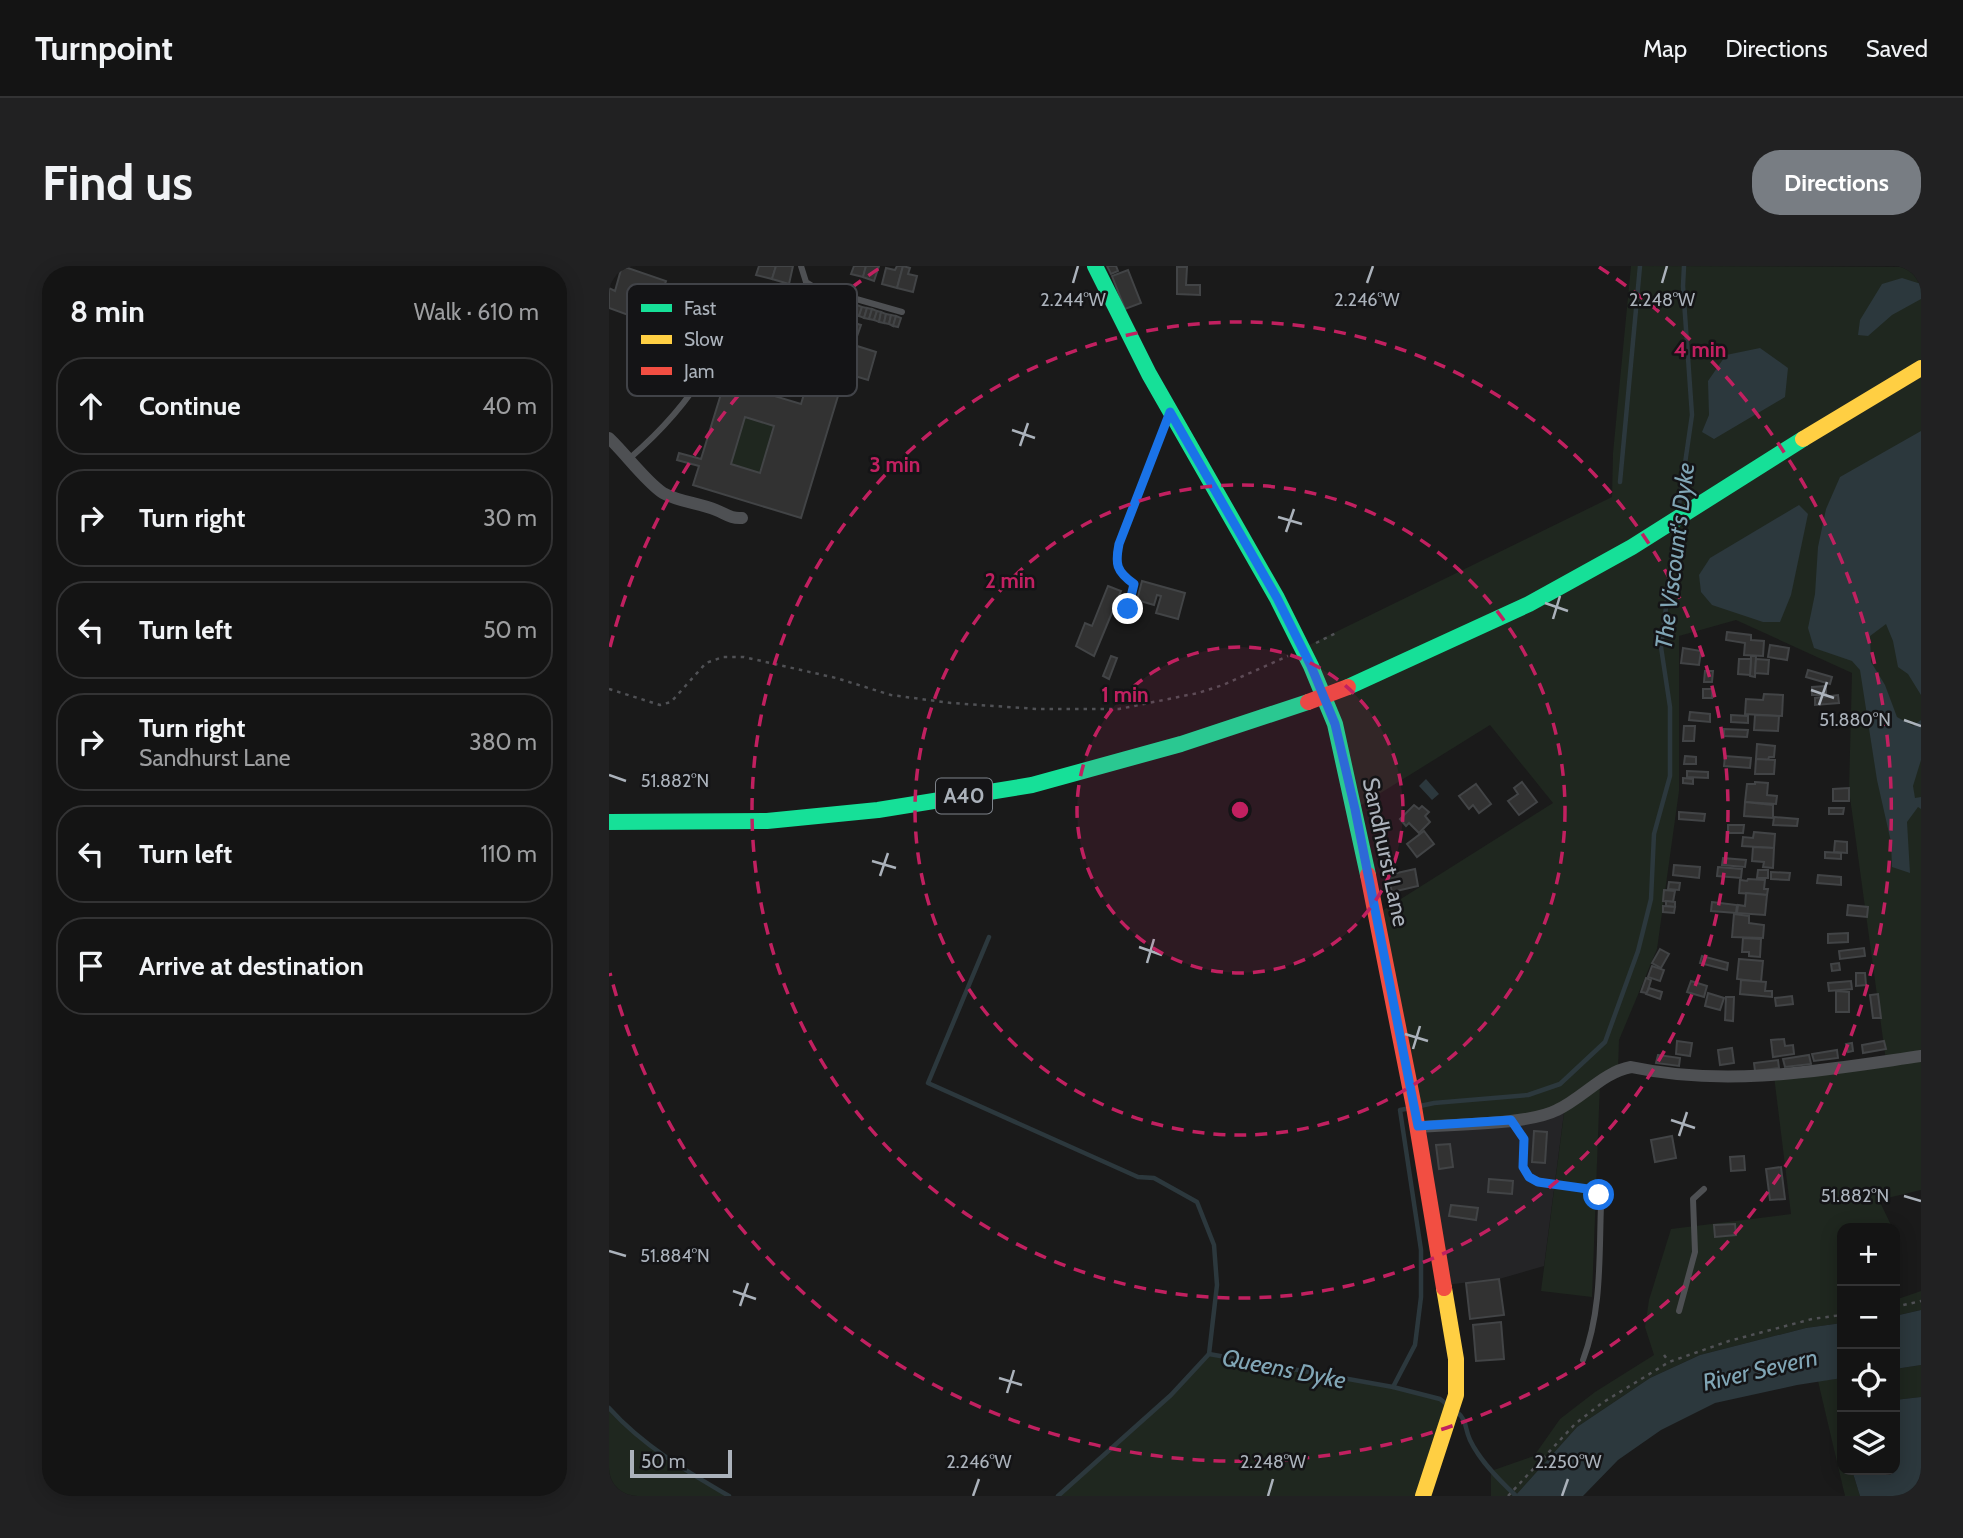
<!DOCTYPE html>
<html lang="en">
<head>
<meta charset="utf-8">
<style>
	:root { --surface:#141414; --page:#212122; --text:#f1f3f6; --muted:#9d9ea0; --line:#333334; --accent:#787d83 }
	body { margin:0; font-family:Cabin,sans-serif; background:var(--page); color:var(--text) }
	.controls { position:absolute; right:21px; bottom:21px; display:grid; overflow:hidden; border-radius:14px; box-shadow:0 4px 18px #0003 }
	.controls button { width:63px; height:63px; display:grid; place-items:center; padding:0; border:0; border-bottom:2px solid var(--line); background:var(--surface); color:var(--text); font:35px sans-serif }
	.scale { position:absolute; left:21px; bottom:18px; width:102px; box-sizing:border-box; padding-left:7px; border:4px solid #abb2bb; border-top:0; font-size:19px; line-height:24px; white-space:nowrap; color:#abb2bb; -webkit-text-stroke:5px #141416; paint-order:stroke }
	.stop { position:absolute; width:21px; height:21px; margin:-16px; border:5px solid #1a73e8; border-radius:50%; background:#fff }
	.stop.end { background:#1a73e8; border-color:#fff; box-shadow:0 2px 7px #0008 }
	.list { margin:0; padding:0; list-style:none }
	h2 { display:flex; justify-content:space-between; align-items:center; height:91px; margin:0; padding:0 28px; font-size:30px }
	h2 small { font-size:23px; font-weight:400; color:var(--muted) }
	.list li { display:grid; grid-template-columns:46px 1fr auto; gap:21px; align-items:center; box-sizing:border-box; height:98px; margin:0 14px 14px; padding:0 14px; border:2px solid var(--line); border-radius:28px }
	.list b { display:block; font-size:26px; white-space:nowrap }
	.list p { margin:0; font-size:23px; white-space:nowrap; color:var(--muted) }
	.list em { font-size:23px; font-style:normal; color:var(--muted) }
	.icon { flex:none; width:38px; height:38px; fill:none; stroke:currentColor; stroke-width:2; stroke-linecap:round; stroke-linejoin:round }
	.map { position:relative; flex:none; width:1312px; height:1230px; overflow:hidden; border-radius:28px }
	header { display:flex; align-items:center; gap:42px; box-sizing:border-box; height:98px; padding:0 35px; background:var(--surface); border-bottom:2px solid var(--line) }
	header strong { font-size:33px }
	nav { display:flex; gap:38px; margin-inline-start:auto; font-size:24px }
	.intro { display:flex; align-items:center; justify-content:space-between; box-sizing:border-box; height:168px; padding:0 42px }
	h1 { margin:0; font-size:49px }
	.button { padding:18px 32px; border-radius:28px; background:var(--accent); color:#fff; font-size:24px; font-weight:700 }
	main { display:flex; gap:42px; padding:0 42px }
	aside { flex:1; background:var(--surface); border-radius:28px; box-shadow:0 4px 18px #0003 }
	.map>svg:first-child { display:block }
	.built { fill:#242426 }
	.green { fill:#1f271f }
	.water { fill:#2c383d }
	.lines { fill:none; stroke-linecap:round; stroke-linejoin:round }
	.stream { stroke:#2c383d; stroke-width:4.5 }
	.building { fill:#323232; stroke:#424446; stroke-width:2; fill-rule:evenodd }
	.path { stroke:#505155; stroke-width:2.5; stroke-dasharray:3.5 5; stroke-linecap:butt }
	.lane { stroke:#4e5053; stroke-width:6 }
	.street { stroke:#4e5053; stroke-width:12 }
	.fast { stroke:#16e098; stroke-width:16 }
	.slow { stroke:#ffcf43; stroke-width:16 }
	.jam { stroke:#f24e42; stroke-width:16 }
	.jam-bridge { stroke:#f24e42; stroke-width:16 }
	.route { stroke:#1a73e8; stroke-width:9 }
	.ticks { fill:none; stroke:#abb2bb; stroke-width:2.5 }
	.ring { fill:none; stroke:#c12060; stroke-width:3.5; stroke-dasharray:12 9 }
	.labels { text-anchor:middle; stroke-width:5; stroke-linejoin:round; paint-order:stroke }
	.shield { fill:#141416; stroke:#7e838a; stroke-width:2 }
	.shield-label { font-size:21px; font-weight:bold; fill:#abb2bb }
	.street-label { font-size:23px; fill:#abb2bb; stroke:#141416 }
	.water-label { font-size:24px; font-style:italic; fill:#81a6b6; stroke:#141416 }
	.key { fill:#141416; stroke:#414348; stroke-width:2 }
	.key-label { font-size:19px; fill:#abb2bb }
	.ticks-label { font-size:18px; text-anchor:middle; fill:#abb2bb; stroke:#141416; stroke-width:5; stroke-linejoin:round; paint-order:stroke }
	.centre { fill:#c12060; stroke:#141416; stroke-width:3.5 }
	.ring-label { font-size:21px; text-anchor:middle; font-weight:bold; fill:#c12060; stroke:#141416; stroke-width:5; stroke-linejoin:round; paint-order:stroke }
</style>
</head>
<body>
<header>
<strong>Turnpoint</strong>
<nav><a>Map</a><a>Directions</a><a>Saved</a></nav>
</header>
<div class="intro"><h1>Find us</h1><a class="button">Directions</a></div>
<main>
<aside>
<h2>8 min<small>Walk · 610 m</small></h2>
<ul class="list">
<li><svg class="icon" aria-label="ahead" viewBox="0 0 24 24"><path d="M12 20V5M6 11l6-6 6 6"/></svg><div><b>Continue</b></div><em>40 m</em></li>
<li><svg class="icon" aria-label="right" viewBox="0 0 24 24"><path d="M7 20v-9h11M14 6l5 5-5 5"/></svg><div><b>Turn right</b></div><em>30 m</em></li>
<li><svg class="icon" aria-label="left" viewBox="0 0 24 24"><path d="M17 20v-9H6M10 6l-5 5 5 5"/></svg><div><b>Turn left</b></div><em>50 m</em></li>
<li><svg class="icon" aria-label="right" viewBox="0 0 24 24"><path d="M7 20v-9h11M14 6l5 5-5 5"/></svg><div><b>Turn right</b><p>Sandhurst Lane</p></div><em>380 m</em></li>
<li><svg class="icon" aria-label="left" viewBox="0 0 24 24"><path d="M17 20v-9H6M10 6l-5 5 5 5"/></svg><div><b>Turn left</b></div><em>110 m</em></li>
<li><svg class="icon" aria-label="arrive" viewBox="0 0 24 24"><path d="M6 21V4h12l-3 4 3 4H6"/></svg><div><b>Arrive at destination</b></div></li>
</ul>
</aside>
<div class="map">
<svg width="1312" height="1230" viewBox="0 0 1312 1230">
	<rect width="100%" height="100%" fill="#1a1a1a"/>
	<path class="built" d="M956 839 935 1000 890 1013 835 1019 809 861Z"/>
	<g class="green">
		<path d="M1022 0 1312 1V924L1270 934 1282 959 1265 962H1233V1057L1197 1062 1091 1089 1041 1112 968 1161 906 1230H882V1205L925 1190 951 1153 986 1126 1045 1089 1036 1061 1040 1034 1062 963 1182 948 1165 810 1277 795 1240 524 1243 407 1127 354 1070 370V525L1048 683 1010 774 1009 804 991 816 983 1031 932 1025 956 840 947 845 809 861 768 648 944 537 881 459 746 543 692 383 1003 231 1004 187Z"/>
		<path d="M136 151 165 160 151 207 122 198Z"/>
		<path d="M1312 1025V1044L1286 1050V1034Z"/>
		<path d="M600 1088 784 1121 831 1133 843 1142 814 1230H449L562 1129Z"/>
		<path d="M1312 1099V1131L1286 1134V1103Z"/>
		<path d="M1233 1112V1204H1243L1251 1230H1236L1209 1115Z"/>
		<path d="M0 1142C33 1179 77 1205 120 1230H0Z"/>
	</g>
	<g class="water">
		<path d="M1293 12 1312 18V33L1283 49 1259 70 1249 69 1251 54 1273 18Z"/>
		<path d="M1151 82 1179 102 1176 131 1105 173 1093 166 1100 149 1099 115 1117 89Z"/>
		<path d="M1312 165V429L1299 408 1289 401 1284 375 1277 358 1261 370 1262 396 1276 419 1288 451 1304 460 1312 454V494L1304 520 1306 532 1312 531V543L1309 541 1298 556 1301 607 1283 601 1282 576 1268 514 1251 404 1243 395 1205 382 1199 362 1206 328 1209 281 1217 243 1231 211Z"/>
		<path d="M1190 239 1199 248 1182 329 1171 356H1154L1103 339 1092 326 1090 309 1101 292Z"/>
		<path d="M817 513 830 528 823 534 810 520Z"/>
		<path d="M1312 1044V1099L1286 1103V1050Z"/>
		<path d="M1233 1057V1112L1188 1119 1106 1137 1052 1164 1009 1194 974 1230H906L968 1161 1041 1112 1091 1089 1197 1062Z"/>
		<path d="M1312 1131V1230H1251L1243 1204H1286V1134Z"/>
	</g>
	<g class="lines">
		<g class="stream">
			<path d="M1011 216 1031 0"/>
			<path d="M1070 239 1083 149 1074 20 1075 0"/>
			<path d="M380 671 319 817 529 911 545 912 588 936 605 979 608 1019 600 1088"/>
			<path d="M811 840 825 837 919 829 951 818 996 776 1029 685 1042 633 1045 568 1061 510V441L1052 381 1067 262"/>
			<path d="M784 1121 806 1079 812 1031V984L791 844 802 842"/>
			<path d="M0 1142C33 1179 77 1205 120 1230"/>
			<path d="M847 1145C859 1155 855 1161 861 1174 871 1195 890 1214 907 1230"/>
			<path d="M449 1230 562 1129 600 1088 784 1121 831 1133 840 1140"/>
		</g>
	</g>
	<g class="building">
		<path d="M13 0 57 15 51 32 48 30 44 42 50 44 44 58 0 42V22L6 25ZM25 22 33 25 28 36 21 34Z"/>
		<path d="M150 0H167L163 13 147 9Z"/>
		<path d="M167 0H184L180 18 163 13Z"/>
		<path d="M245 0H257L254 11 242 8Z"/>
		<path d="M257 0H270L265 15 254 11Z"/>
		<path d="M288 0H294L288 22 273 18 277 2 286 4Z"/>
		<path d="M294 0 301 2 299 8 308 10 304 26 288 22Z"/>
		<path d="M498 0H507L509 5 502 8Z"/>
		<path d="M568 1H578L577 19H591V29L568 28Z"/>
		<path d="M519 4 532 37 516 43 503 10Z"/>
		<path d="M119 33 149 42 147 49 213 70 219 49 252 59 245 79 267 86 259 114 236 107 192 252 84 219 90 200 68 194 70 187 92 193 116 115 192 138 204 98 138 78 133 93 123 89 121 93 112 90 113 86 103 83 107 69 92 64 101 36 116 41ZM136 151 165 160 151 207 122 198Z"/>
		<path d="M248 39 253 41 250 50 245 49Z"/>
		<path d="M253 41 258 42 255 52 250 50Z"/>
		<path d="M258 42 263 43 260 53 255 52Z"/>
		<path d="M263 43 268 45 265 54 260 53Z"/>
		<path d="M268 45 272 46 270 56 265 54Z"/>
		<path d="M272 46 277 48 275 57 270 56Z"/>
		<path d="M277 48 282 49 280 58 275 57Z"/>
		<path d="M282 49 287 50 284 60 280 58Z"/>
		<path d="M287 50 292 52 289 61 284 60Z"/>
		<path d="M533 315 576 327 569 353 547 347 552 330 548 329 545 339 528 334Z"/>
		<path d="M499 320 512 325 485 390 467 380 476 357 483 360Z"/>
		<path d="M1118 366 1142 369V374L1155 375 1154 390 1135 389 1136 377 1117 374Z"/>
		<path d="M1161 379 1180 382 1178 394 1159 391Z"/>
		<path d="M1074 382 1092 385 1090 399 1072 397Z"/>
		<path d="M502 390 508 392 500 413 494 410Z"/>
		<path d="M1142 390H1147L1146 411 1141 410Z"/>
		<path d="M1130 393H1142L1141 409 1129 408Z"/>
		<path d="M1147 393 1160 394 1159 408 1146 407Z"/>
		<path d="M1199 404 1223 411 1221 418 1197 411Z"/>
		<path d="M1096 405H1104L1103 416H1095Z"/>
		<path d="M1217 420V429H1203V421Z"/>
		<rect x="1094" y="423" width="9" height="9"/>
		<path d="M1155 428 1174 429 1173 450 1136 448 1137 433 1154 434Z"/>
		<path d="M1229 429 1230 437 1206 439V432Z"/>
		<path d="M1081 446 1101 448V456L1080 454Z"/>
		<path d="M1122 449 1139 450V457L1122 456Z"/>
		<path d="M1146 449 1170 450 1169 465 1145 464Z"/>
		<path d="M1075 460H1086L1085 475H1074Z"/>
		<path d="M1115 463 1139 464 1138 471 1115 470Z"/>
		<path d="M1148 478 1166 480 1165 491H1160L1159 494 1147 493Z"/>
		<path d="M1076 490 1087 491V498H1075Z"/>
		<path d="M1116 490 1142 492 1141 502 1115 500Z"/>
		<path d="M1147 493 1166 494 1165 508H1146Z"/>
		<path d="M1078 505 1099 506V512L1078 511Z"/>
		<path d="M1074 512 1084 513V518L1074 517Z"/>
		<path d="M913 516 928 536 910 549 899 535 909 528 905 522Z"/>
		<path d="M1146 516 1159 517 1158 529 1168 530 1167 538 1136 536 1138 518H1146Z"/>
		<path d="M867 518 882 538 870 547 864 539 860 543 850 530Z"/>
		<path d="M1240 522V535H1224V523Z"/>
		<path d="M1136 536 1164 539V552L1135 550Z"/>
		<path d="M805 539 810 543 813 540 820 546 816 550 821 556 810 567 800 557 797 560 791 553Z"/>
		<path d="M1220 542H1235L1234 548H1220Z"/>
		<path d="M1070 546 1096 548 1095 555 1070 553Z"/>
		<path d="M1165 551 1189 553 1188 560 1164 559Z"/>
		<path d="M1119 559H1135L1134 567H1119Z"/>
		<path d="M815 565 825 578 808 591 798 578Z"/>
		<path d="M1145 566 1166 568 1165 582 1133 580 1134 571 1144 572Z"/>
		<path d="M1226 575 1238 576V587L1225 586Z"/>
		<path d="M1144 581 1165 582 1164 602 1154 601 1155 596 1143 595Z"/>
		<path d="M1216 586 1232 587V593L1216 592Z"/>
		<path d="M1114 592 1137 594 1136 601 1113 599Z"/>
		<path d="M1065 599 1091 601 1090 612 1064 609Z"/>
		<path d="M1109 601 1133 603 1132 612 1108 610Z"/>
		<path d="M806 603 809 620 783 626 779 609Z"/>
		<path d="M1149 604H1159V612H1148Z"/>
		<path d="M1162 606 1181 607 1180 614 1162 613Z"/>
		<path d="M1209 609 1232 611V619L1208 617Z"/>
		<path d="M1139 613 1156 614 1155 623H1159L1158 629 1130 627 1131 614 1138 615Z"/>
		<path d="M1060 616 1071 617 1070 624 1059 623Z"/>
		<path d="M1055 624 1066 625 1064 636 1054 635Z"/>
		<path d="M1137 627 1158 629 1156 649 1128 647 1129 639 1136 640Z"/>
		<path d="M1057 635 1066 636V641L1057 640Z"/>
		<path d="M1103 636 1128 639 1127 647 1102 645Z"/>
		<path d="M1239 639 1259 641 1258 651 1238 649Z"/>
		<path d="M1054 640 1066 641 1065 647 1054 646Z"/>
		<path d="M1125 648 1140 650V657L1155 659 1154 672 1123 671Z"/>
		<path d="M1239 667V676L1219 677V668Z"/>
		<path d="M1134 672 1152 673 1151 691 1140 690V686H1133Z"/>
		<path d="M1255 682 1256 690 1231 693 1230 685Z"/>
		<path d="M1051 683 1060 688 1052 702 1043 697Z"/>
		<path d="M1093 690 1119 697 1118 704 1091 697Z"/>
		<path d="M1130 693 1154 695 1152 716 1128 713Z"/>
		<path d="M1230 697 1231 704 1223 705 1222 698Z"/>
		<path d="M1043 700 1055 704 1051 715 1039 711Z"/>
		<path d="M1247 707H1256L1257 719 1247 720Z"/>
		<path d="M1037 712 1042 714 1038 727 1032 726Z"/>
		<path d="M1132 714 1157 716 1156 725H1163V731L1131 728Z"/>
		<path d="M1082 715 1098 720 1095 731 1078 726Z"/>
		<path d="M1242 715 1243 723 1220 725 1219 717Z"/>
		<path d="M1040 722 1053 726 1051 733 1037 728Z"/>
		<path d="M1227 725 1240 726V746H1227Z"/>
		<path d="M1099 727 1115 732 1111 744 1096 740Z"/>
		<path d="M1269 728 1272 752H1264L1261 729Z"/>
		<path d="M1183 730 1184 738 1167 740 1166 732Z"/>
		<path d="M1117 731H1125L1124 755 1116 754Z"/>
		<path d="M1175 773 1176 780 1184 779 1185 788 1164 791 1162 774Z"/>
		<path d="M1068 775 1083 777 1081 790 1067 788Z"/>
		<path d="M1275 775 1277 783 1254 787 1253 779Z"/>
		<path d="M1243 777 1244 785 1239 786 1237 778Z"/>
		<path d="M1123 782 1125 797 1111 799 1109 784Z"/>
		<path d="M1228 784 1229 792 1205 795 1203 788Z"/>
		<path d="M1049 789 1071 792 1070 800 1047 797Z"/>
		<path d="M1200 789 1202 798 1176 801 1174 793Z"/>
		<path d="M1169 794 1170 802 1146 805 1145 797Z"/>
		<path d="M925 865 938 866 936 897 923 896Z"/>
		<path d="M1063 870 1067 892 1046 896 1042 874Z"/>
		<path d="M841 878 844 901 830 903 827 879Z"/>
		<path d="M1135 890 1136 904 1122 905 1121 891Z"/>
		<path d="M1172 901 1176 933 1161 934 1157 903Z"/>
		<path d="M880 913 904 915 903 928 879 926Z"/>
		<path d="M842 939 869 942 867 954 840 950Z"/>
		<path d="M1126 958 1127 969 1106 971 1105 959Z"/>
		<path d="M890 1013 895 1049 861 1053 857 1017Z"/>
		<path d="M892 1056 895 1093 867 1095 864 1059Z"/>
	</g>
	<g class="lines">
		<g class="path">
			<path d="M707 377 729 366"/>
			<path d="M0 423 51 439 62 436 97 397 114 391H135L227 412 282 429 342 437 428 443H510L589 427 614 419 679 390"/>
			<path d="M1286 1041 1312 1035"/>
			<path d="M1055 1089 1060 1096"/>
			<path d="M899 1230 966 1158 993 1137 1060 1096 1120 1075 1203 1053 1233 1049"/>
		</g>
		<g class="lane">
			<path d="M192 0 197 16 205 21 293 46"/>
			<path d="M97 104 134 110 150 102"/>
			<path d="M21 192C51 166 77 138 97 104L82 66 93 38 117 22 191 45"/>
			<path d="M518 343 525 318C507 305 506 298 510 277L560 148"/>
			<path d="M903 856C907 861 913 868 915 875 916 883 911 894 914 902 921 922 970 918 990 929L992 939C990 991 993 1044 974 1094"/>
			<path d="M1070 1045 1086 986 1084 933 1095 923"/>
		</g>
		<g class="street">
			<path d="M0 172C17 188 36 215 54 227 70 236 90 237 107 244 117 248 122 253 133 252"/>
			<path d="M809 861C844 858 919 859 948 844 974 832 994 806 1022 801 1120 822 1215 804 1312 790"/>
		</g>
		<g class="fast">
			<path d="M486 0 540 108 668 332 702 400 726 458 759 609"/>
			<path d="M739 421 920 338 1023 281 1194 173"/>
			<path d="M0 556 158 555 269 544 423 519 572 478 699 436"/>
		</g>
		<g class="slow">
			<path d="M1194 173 1312 102"/>
			<path d="M814 1230 847 1129V1093L835 1022"/>
		</g>
		<path class="jam" d="M759 609 805 841 835 1022"/>
		<path class="jam-bridge" d="M699 436 739 421"/>
	</g>
	<g class="lines">
		<path class="route" d="M519 343 525 318C507 305 506 298 510 278L561 146 668 332 702 400 726 458 746 543 809 860 902 854 915 873 914 901 920 911 929 916 979 923 990 929"/>
	</g>
	<path class="ticks" d="M464 17 469 0M758 17 764 0M1053 17 1058 0M403 164 426 172M411 180 419 157M669 251 693 258M677 266 685 243M936 337 959 345M944 353 951 330M1202 424 1225 432M1210 439 1218 416M1295 454 1312 460M0 509 17 515M263 595 287 602M271 610 279 587M530 681 553 689M538 697 545 673M796 768 819 775M804 783 811 760M1062 854 1086 862M1070 870 1078 846M1295 930 1312 935M0 985 17 990M124 1025 147 1033M131 1040 139 1017M390 1112 413 1119M398 1127 405 1104M364 1230 370 1213M659 1230 664 1213M953 1230 959 1213"/>
	<circle cx="631" cy="544" r="163" fill="#c12060" fill-opacity=".12"/>
	<g class="ring">
		<circle cx="631" cy="544" r="163"/>
		<circle cx="631" cy="544" r="325"/>
		<circle cx="631" cy="544" r="488"/>
		<path d="M1 381A651 651 0 0 1 272 1M990 1A651 651 0 1 1 1 707"/>
	</g>
	<g class="labels">
		<rect class="shield" x="327" y="512.5" width="56" height="35" rx="5"/>
		<g class="shield-label">
			<text x="355" y="537">A40</text>
		</g>
		<g class="street-label">
			<text transform="translate(777 586) rotate(78)" y="8">Sandhurst Lane</text>
		</g>
		<g class="water-label">
			<text transform="translate(1066 290) rotate(-83)" y="8">The Viscount's Dyke</text>
			<text transform="translate(675 1103) rotate(11)" y="8">Queens Dyke</text>
			<text transform="translate(1151 1104) rotate(-13)" y="8">River Severn</text>
		</g>
	</g>
	<rect x="18" y="18" width="230" height="112" rx="10" class="key"/>
	<rect x="32" y="38" width="31" height="8" fill="#16e098"/>
	<rect x="32" y="69" width="31" height="9" fill="#ffcf43"/>
	<rect x="32" y="101" width="31" height="8" fill="#f24e42"/>
	<g class="key-label">
		<text x="75" y="49">Fast</text>
		<text x="75" y="80">Slow</text>
		<text x="75" y="112">Jam</text>
	</g>
	<g class="ticks-label">
		<text x="464" y="40">2.244°W</text>
		<text x="758" y="40">2.246°W</text>
		<text x="1053" y="40">2.248°W</text>
		<text x="1246" y="460">51.880°N</text>
		<text x="66" y="521">51.882°N</text>
		<text x="1246" y="936">51.882°N</text>
		<text x="66" y="996">51.884°N</text>
		<text x="370" y="1202">2.246°W</text>
		<text x="664" y="1202">2.248°W</text>
		<text x="959" y="1202">2.250°W</text>
	</g>
	<circle cx="631" cy="544" r="10" class="centre"/>
	<g class="ring-label">
		<text x="1091" y="91">4 min</text>
		<text x="286" y="206">3 min</text>
		<text x="401" y="322">2 min</text>
		<text x="516" y="436">1 min</text>
	</g>
</svg>
<div class="controls">
<button>+</button>
<button>−</button>
<button><svg class="icon" aria-label="locate" viewBox="0 0 24 24"><circle cx="12" cy="12" r="6"/><path d="M12 2v4M12 18v4M2 12h4M18 12h4"/></svg></button>
<button><svg class="icon" aria-label="layers" viewBox="0 0 24 24"><path d="M12 4l9 5-9 5-9-5zM3 14l9 5 9-5"/></svg></button>
</div>
<div class="scale">50 m</div>
<div class="stop" style="left:990px;top:929px"></div>
<div class="stop end" style="left:519px;top:343px"></div>
</div>
</main>
</body>
</html>
